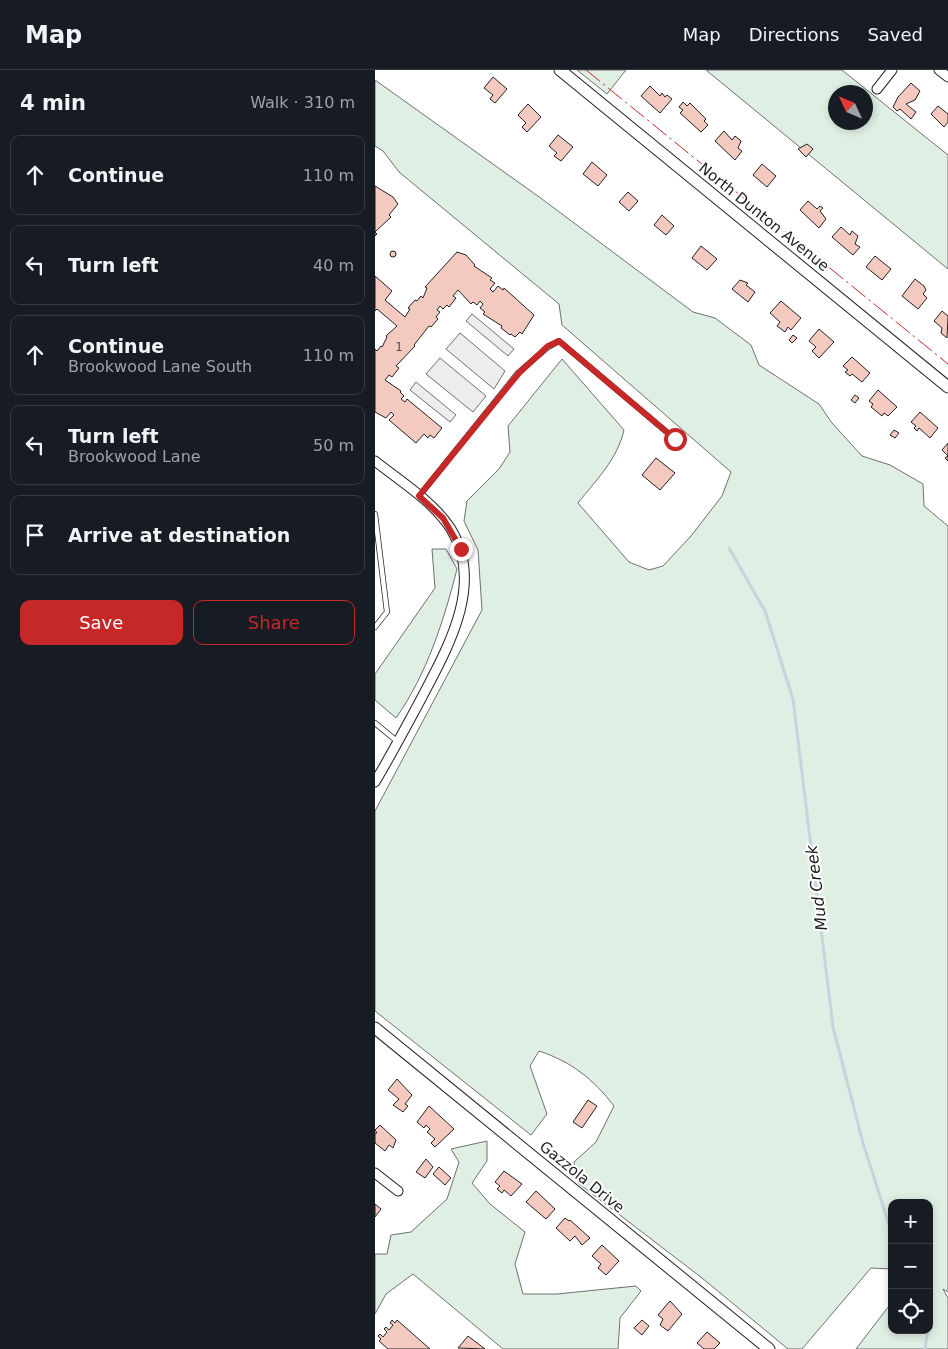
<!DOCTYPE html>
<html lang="en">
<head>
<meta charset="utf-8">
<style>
	:root { --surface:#171b24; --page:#242831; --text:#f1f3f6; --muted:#9ea1a6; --line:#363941; --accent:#c62828 }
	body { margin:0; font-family:"DejaVu Sans",sans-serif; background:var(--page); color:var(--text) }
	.controls { position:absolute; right:15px; bottom:15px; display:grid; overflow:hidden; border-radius:10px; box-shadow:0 2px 8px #0003 }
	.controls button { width:45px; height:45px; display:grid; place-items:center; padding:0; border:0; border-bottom:1px solid var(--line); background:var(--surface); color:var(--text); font:25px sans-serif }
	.compass { position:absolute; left:453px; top:15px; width:45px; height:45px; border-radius:50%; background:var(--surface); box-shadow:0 2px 8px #0003; rotate:314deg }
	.stop { position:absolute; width:15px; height:15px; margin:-11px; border:4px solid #c62828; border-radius:50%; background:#fff }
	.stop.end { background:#c62828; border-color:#fff; box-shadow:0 1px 5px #0008 }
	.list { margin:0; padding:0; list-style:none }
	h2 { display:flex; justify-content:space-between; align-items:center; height:65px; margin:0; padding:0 20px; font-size:21px }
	h2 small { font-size:16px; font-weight:400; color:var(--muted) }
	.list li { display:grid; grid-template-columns:32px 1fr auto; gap:15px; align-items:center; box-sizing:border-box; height:80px; margin:0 10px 10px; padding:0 10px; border:1px solid var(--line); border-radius:10px }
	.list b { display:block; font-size:19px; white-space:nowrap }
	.list p { margin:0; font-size:16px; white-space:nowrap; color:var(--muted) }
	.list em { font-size:16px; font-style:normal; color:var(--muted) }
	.actions { display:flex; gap:10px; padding:15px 20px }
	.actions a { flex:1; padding:11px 0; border:1px solid var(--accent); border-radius:10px; text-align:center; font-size:18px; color:var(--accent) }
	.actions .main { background:var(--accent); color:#fff }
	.icon { flex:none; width:28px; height:28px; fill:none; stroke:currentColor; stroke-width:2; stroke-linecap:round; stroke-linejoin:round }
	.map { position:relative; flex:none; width:573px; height:1279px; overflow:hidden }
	header { display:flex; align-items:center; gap:30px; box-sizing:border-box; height:70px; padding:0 25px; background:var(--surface); border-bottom:1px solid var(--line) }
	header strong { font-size:24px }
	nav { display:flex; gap:28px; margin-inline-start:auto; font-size:18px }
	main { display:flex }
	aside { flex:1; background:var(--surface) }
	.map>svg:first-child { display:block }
	.green { fill:#e0efe3; stroke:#6f6f6f; fill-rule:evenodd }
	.parking { fill:#ededed; stroke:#6f6f6f }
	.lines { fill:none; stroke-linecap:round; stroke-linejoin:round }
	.stream { stroke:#c7d3dd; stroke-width:3 }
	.building { fill:#f3c9c0; stroke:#222 }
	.service-casing { stroke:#222; stroke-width:6 }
	.minor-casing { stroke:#222; stroke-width:11 }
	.tertiary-casing { stroke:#222; stroke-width:13 }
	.service { stroke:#fff; stroke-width:4.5 }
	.minor { stroke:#fff; stroke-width:9 }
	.tertiary { stroke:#fff; stroke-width:11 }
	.power { stroke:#c62828; stroke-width:1; stroke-dasharray:18 4 2.5 4; stroke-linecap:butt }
	.route { stroke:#c62828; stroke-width:6 }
	.labels { text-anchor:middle; stroke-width:4; stroke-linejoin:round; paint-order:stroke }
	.number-label { font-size:12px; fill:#564c4a }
	.street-label { font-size:15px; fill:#222; stroke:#fff }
	.water-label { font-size:16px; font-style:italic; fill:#222; stroke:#fff }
</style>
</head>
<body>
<header>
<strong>Map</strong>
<nav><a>Map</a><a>Directions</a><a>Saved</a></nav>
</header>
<main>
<aside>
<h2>4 min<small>Walk · 310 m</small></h2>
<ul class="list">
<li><svg class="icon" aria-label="ahead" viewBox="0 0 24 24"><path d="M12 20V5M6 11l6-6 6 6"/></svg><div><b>Continue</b></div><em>110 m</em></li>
<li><svg class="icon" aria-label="left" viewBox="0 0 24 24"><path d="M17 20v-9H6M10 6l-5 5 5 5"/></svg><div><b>Turn left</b></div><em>40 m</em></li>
<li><svg class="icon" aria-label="ahead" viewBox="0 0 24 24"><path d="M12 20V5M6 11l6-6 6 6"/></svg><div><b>Continue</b><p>Brookwood Lane South</p></div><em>110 m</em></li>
<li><svg class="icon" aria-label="left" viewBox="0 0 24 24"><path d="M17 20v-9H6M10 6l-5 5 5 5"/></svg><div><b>Turn left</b><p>Brookwood Lane</p></div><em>50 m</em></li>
<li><svg class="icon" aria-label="arrive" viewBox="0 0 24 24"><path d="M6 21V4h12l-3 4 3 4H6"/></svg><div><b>Arrive at destination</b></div></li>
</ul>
<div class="actions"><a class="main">Save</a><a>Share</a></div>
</aside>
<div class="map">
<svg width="573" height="1279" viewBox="0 0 573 1279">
	<rect width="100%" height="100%" fill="#fff"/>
	<g class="green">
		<path d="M202 0H251L232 24Z"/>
		<path d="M331 0H467L573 85V199ZM460 22H490V52H460Z"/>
		<path d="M0 10 167 129 318 242 340 248 376 275 384 295 444 334 457 353 487 386 515 395 548 414 549 436 573 456V1222L568 1219 573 1228V1279H481L517 1232V1260H554V1133H517V1199L496 1198 427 1279H413L327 1208 203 1113 199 1092 221 1072 239 1036C218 1009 197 992 164 981L155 996 172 1044 156 1065 0 941V741L107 540 103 480 89 451 92 431 124 399 135 382 133 356 187 289 249 360C242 390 221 410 203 433L254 492 274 500 288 496 316 466 347 426 356 402 187 255 184 234 24 102 8 81 0 76Z"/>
		<path d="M57 479H71L82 499C69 550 52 604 21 648L0 630V604L60 518Z"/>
		<path d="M112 1071V1091L97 1113 115 1134 150 1162 140 1194 148 1224H182L261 1216 266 1221 245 1248 243 1279H128L38 1204 11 1224 0 1244V1184H12L16 1165 36 1162 72 1129 84 1092 76 1079Z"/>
	</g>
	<g class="parking">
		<path d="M97 244 139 279 133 286 91 251Z"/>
		<path d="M85 263 130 301 119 319 71 279Z"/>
		<path d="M65 288 111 326 98 342 51 304Z"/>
		<path d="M41 312 81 345 75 352 35 320Z"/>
	</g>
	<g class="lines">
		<g class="stream">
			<path d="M354 478 390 541 418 629 458 957 488 1073 517 1164"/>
			<path d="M554 1235V1238"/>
			<path d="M550 1279 553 1260"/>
		</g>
	</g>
	<g class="building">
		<path d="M118 7 132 19 120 33 115 29 118 25 109 18Z"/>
		<path d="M536 13 545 21 540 30 531 34 541 42 536 49 525 39 522 41 518 37 523 27Z"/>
		<path d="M275 16 285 26 287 23 290 27 292 25 297 29 285 43 266 26Z"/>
		<path d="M308 32 312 36 315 33 331 49 329 51 333 55 326 62 305 43 308 40 304 37Z"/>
		<path d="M153 34 166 47 152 62 147 57 151 53 143 45Z"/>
		<path d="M563 36 573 44V52L569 57 556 44Z"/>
		<path d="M349 61 357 70 360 66 366 71 363 78 367 81 360 90 340 71Z"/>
		<path d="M183 65 198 77 186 91 179 86 182 83 174 76Z"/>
		<path d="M432 74 438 79 431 87 423 79Z"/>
		<path d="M217 92 232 105 223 116 208 104Z"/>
		<path d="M387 94 401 106 392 117 378 105Z"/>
		<path d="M0 116 18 127 23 134 14 145 16 147 0 162 2 164 0 166Z"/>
		<path d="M253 122 263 131 254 141 244 132Z"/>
		<path d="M433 131 442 139 445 136 448 138 445 141 451 149 444 158 425 140Z"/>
		<path d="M287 145 299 156 291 165 279 155Z"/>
		<path d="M466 157 475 165 477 161 483 166 480 174 485 177 478 185 457 167Z"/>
		<path d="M326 176 342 189 332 200 317 188Z"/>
		<circle cx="18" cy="184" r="3"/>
		<path d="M82 182 91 185 100 195 99 196 117 208 115 210 120 213 115 219 118 222 123 216 128 220 129 218 159 245 147 264 145 262 140 267 136 264 135 265 126 258 127 256 108 244 110 242 105 238 108 234 105 231 102 235 98 232 96 234 83 220 78 226 81 228 74 237 72 235 68 239 65 236 62 240 65 242 61 247 63 249 56 257 54 256 39 275 40 276 21 296 24 298 17 307 14 305 10 310 26 321 25 322 29 326 26 329 30 332 32 329 67 358 59 368 55 365 53 368 49 364 41 373 14 350 19 345 16 342 11 348 0 342V279L2 281 6 276 7 277 12 267 11 266 22 256 2 239 0 241V206L17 221 10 230 30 247 35 239 33 238 40 230 42 231 46 226 48 228 52 218 50 217Z"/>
		<path d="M500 186 516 199 507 210 491 197Z"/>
		<path d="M540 209 549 216 551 220 548 224 552 228 543 239 527 226Z"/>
		<path d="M365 210 373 213 371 215 380 222 373 232 357 219Z"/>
		<path d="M406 231 426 248 416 260 413 257 410 262 402 256 405 252 395 243Z"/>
		<path d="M567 241 573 246 572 268 566 263 567 258 559 251Z"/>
		<path d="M444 259 459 272 444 288 437 281 441 277 434 271Z"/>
		<path d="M418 265 422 268 417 273 414 270Z"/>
		<path d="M477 287 495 303 487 312 477 304 475 306 470 302 473 300 468 296Z"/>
		<path d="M503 320 522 337 513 346 509 343 507 346 496 337 498 334 494 331Z"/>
		<path d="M480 325 484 328 480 333 476 330Z"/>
		<path d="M545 342 563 358 555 368 544 358 542 361 539 358 541 356 536 352Z"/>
		<path d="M519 360 524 363 520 368 515 365Z"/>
		<path d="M573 373V391L570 388 573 386 567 380Z"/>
		<path d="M281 388 300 403 285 420 267 405Z"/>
		<path d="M22 1009 37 1025 30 1034 33 1036 28 1042 18 1035 24 1029 13 1020Z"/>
		<path d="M213 1030 222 1036 207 1058 198 1052Z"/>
		<path d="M54 1036 79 1059 60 1077 56 1073 60 1069 52 1062 55 1059 51 1055 49 1058 42 1052Z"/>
		<path d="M5 1055 21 1070 18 1078 14 1075 10 1081 0 1073V1063H2L0 1060Z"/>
		<path d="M51 1089 58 1097 50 1108 41 1102Z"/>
		<path d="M64 1097 76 1108 70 1115 58 1104Z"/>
		<path d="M129 1101 147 1114 136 1126 129 1120 127 1123 122 1119 125 1116 120 1112Z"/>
		<path d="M161 1121 180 1139 171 1149 151 1132Z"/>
		<path d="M0 1134 6 1139 0 1147Z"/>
		<path d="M190 1148 194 1151 195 1150 215 1168 207 1175 200 1166 195 1171 181 1158Z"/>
		<path d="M227 1175 244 1191 231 1205 223 1198 226 1194 217 1186Z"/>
		<path d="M295 1231 307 1244 293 1261 285 1255 288 1249 283 1245Z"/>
		<path d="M17 1250 20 1253 22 1250 55 1279H13L4 1271 6 1269 3 1266 5 1264 8 1267 12 1262 9 1259 11 1257 14 1260 18 1255 15 1253Z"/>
		<path d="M267 1250 274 1256 267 1265 259 1258Z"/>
		<path d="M332 1262 345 1273 339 1279H329L322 1273Z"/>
		<path d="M93 1266 110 1279 83 1278Z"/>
	</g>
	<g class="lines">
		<g class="service-casing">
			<g id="service">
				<path d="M45 425 143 303 173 277 184 271 300 369"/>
				<path d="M0 444 12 542 0 557"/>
				<path d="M0 653 23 672"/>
			</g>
		</g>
		<g class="minor-casing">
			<g id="minor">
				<path d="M564 0 573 7"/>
				<path d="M502 19 517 0"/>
				<path d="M0 391C25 411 58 431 76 459 110 515 72 579 46 629 31 657 16 685 0 712"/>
				<path d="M0 1103 23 1121"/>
			</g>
		</g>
		<g class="tertiary-casing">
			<g id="tertiary">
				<path d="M185 0 573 317"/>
				<path d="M0 958 394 1279"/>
			</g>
		</g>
		<use href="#service" class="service"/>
		<use href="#minor" class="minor"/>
		<use href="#tertiary" class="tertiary"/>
		<path class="power" d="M211 0 573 294"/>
	</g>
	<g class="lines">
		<path class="route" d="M86 479 68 448 44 426 144 303 173 276 184 271 300 369"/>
	</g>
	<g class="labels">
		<g class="number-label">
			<text x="24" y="281">1</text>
		</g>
		<g class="street-label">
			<text transform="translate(389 147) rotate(39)" y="5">North Dunton Avenue</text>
			<text transform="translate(207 1107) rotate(39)" y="5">Gazzola Drive</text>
		</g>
		<g class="water-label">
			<text transform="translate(441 818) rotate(-97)" y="6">Mud Creek</text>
		</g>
	</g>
</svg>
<div class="controls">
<button>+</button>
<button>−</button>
<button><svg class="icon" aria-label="locate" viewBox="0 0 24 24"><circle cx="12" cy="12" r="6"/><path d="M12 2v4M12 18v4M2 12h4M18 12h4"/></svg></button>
</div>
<svg class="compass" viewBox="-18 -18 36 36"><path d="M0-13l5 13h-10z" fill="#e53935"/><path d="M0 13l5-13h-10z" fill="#9ea1a6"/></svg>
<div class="stop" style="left:300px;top:369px"></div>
<div class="stop end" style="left:86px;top:479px"></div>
</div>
</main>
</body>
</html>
